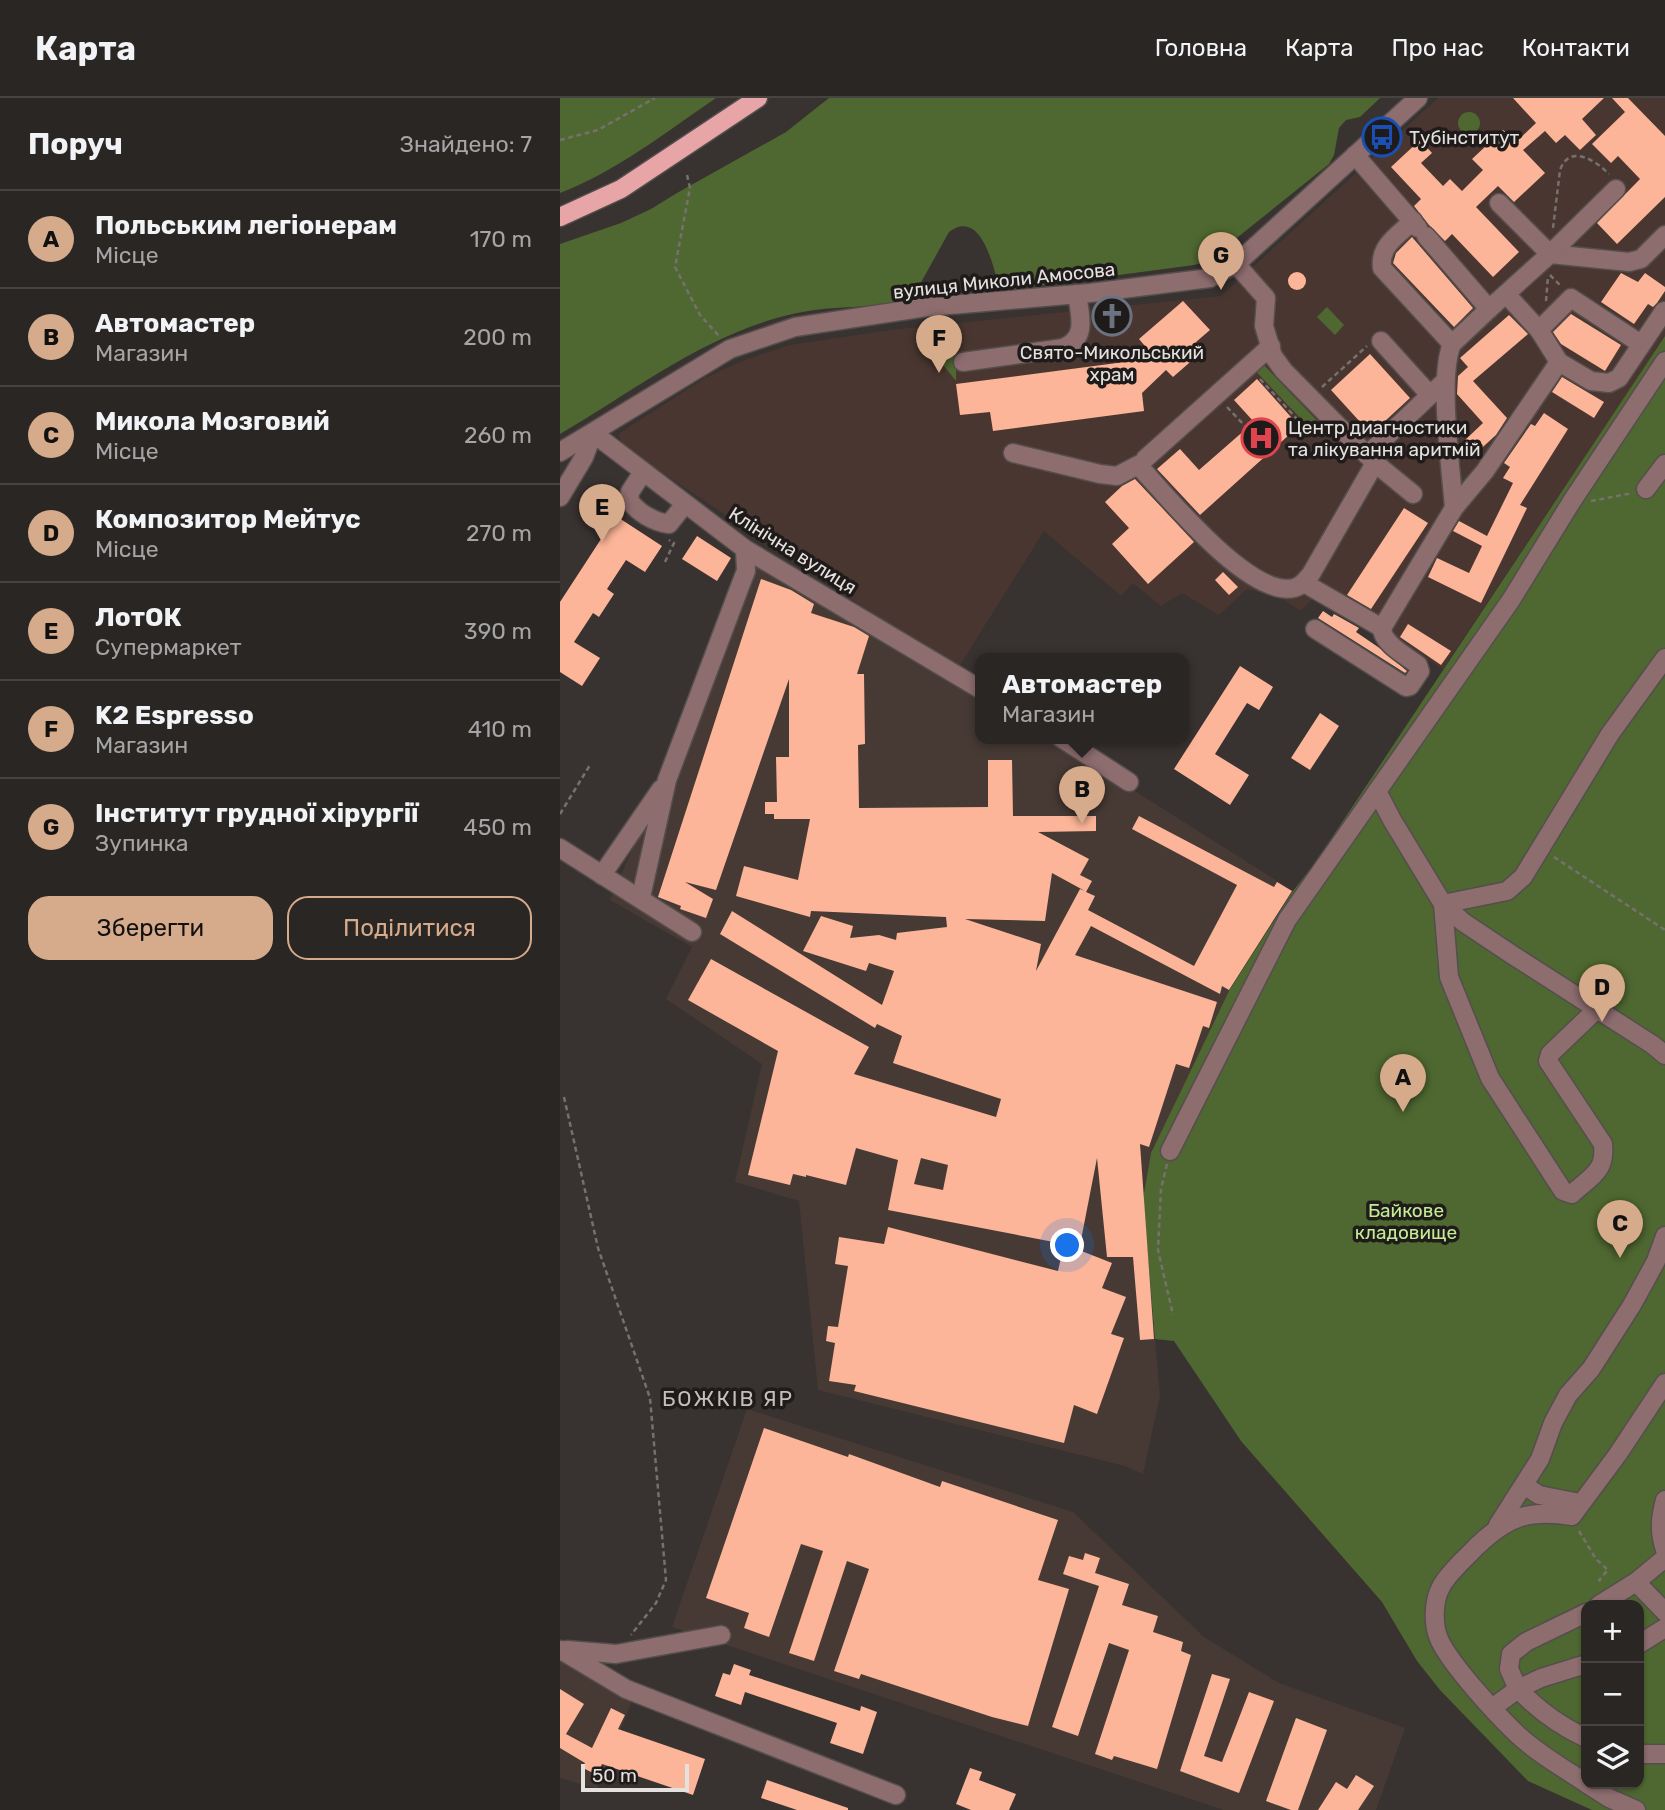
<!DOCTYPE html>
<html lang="uk">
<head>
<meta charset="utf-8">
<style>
	:root { --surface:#2a2624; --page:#322e2c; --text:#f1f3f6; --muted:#a5a5a6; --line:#464341; --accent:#d6ab8b }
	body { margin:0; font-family:Rubik,sans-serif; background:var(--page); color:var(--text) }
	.controls { position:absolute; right:21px; bottom:21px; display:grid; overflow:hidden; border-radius:14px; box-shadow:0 2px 5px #0004 }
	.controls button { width:63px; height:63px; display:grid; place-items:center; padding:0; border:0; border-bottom:2px solid var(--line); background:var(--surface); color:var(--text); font:35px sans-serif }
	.scale { position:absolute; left:21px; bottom:18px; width:108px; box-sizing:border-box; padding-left:7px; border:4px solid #e5e1df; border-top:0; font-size:19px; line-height:24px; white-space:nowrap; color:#e5e1df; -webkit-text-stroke:5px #1e1b1a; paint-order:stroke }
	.you { position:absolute; left:508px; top:1148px; width:24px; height:24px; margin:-18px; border:5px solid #fff; border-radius:50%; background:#1a73e8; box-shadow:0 0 0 10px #1a73e833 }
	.badge { display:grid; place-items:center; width:46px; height:46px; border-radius:50%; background:var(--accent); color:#111; font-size:23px; font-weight:700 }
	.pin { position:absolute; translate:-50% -58px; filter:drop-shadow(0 2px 4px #0008) }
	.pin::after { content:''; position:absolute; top:37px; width:24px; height:21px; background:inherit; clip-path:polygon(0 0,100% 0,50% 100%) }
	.popup { position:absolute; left:415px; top:555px; width:214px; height:91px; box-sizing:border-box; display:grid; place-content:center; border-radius:14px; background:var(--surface); filter:drop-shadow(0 2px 5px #0005); font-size:23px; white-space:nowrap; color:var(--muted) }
	.popup b { font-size:26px; color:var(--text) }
	.popup::after { content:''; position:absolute; left:50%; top:100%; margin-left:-14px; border:14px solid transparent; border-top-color:var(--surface) }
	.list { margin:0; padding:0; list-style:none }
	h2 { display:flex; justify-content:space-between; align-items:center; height:91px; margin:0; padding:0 28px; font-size:30px }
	h2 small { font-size:23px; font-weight:400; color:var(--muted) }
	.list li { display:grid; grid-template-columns:46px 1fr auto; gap:21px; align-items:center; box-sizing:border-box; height:98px; padding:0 28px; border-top:2px solid var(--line) }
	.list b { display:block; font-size:26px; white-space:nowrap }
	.list p { margin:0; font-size:23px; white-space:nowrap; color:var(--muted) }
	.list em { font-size:23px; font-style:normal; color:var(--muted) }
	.actions { display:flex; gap:14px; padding:21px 28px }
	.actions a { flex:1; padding:16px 0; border:2px solid var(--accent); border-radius:21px; text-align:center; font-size:24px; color:var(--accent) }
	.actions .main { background:var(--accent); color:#111 }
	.icon { flex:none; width:38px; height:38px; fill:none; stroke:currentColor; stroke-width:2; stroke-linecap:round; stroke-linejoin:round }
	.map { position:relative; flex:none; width:1105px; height:1712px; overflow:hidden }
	header { display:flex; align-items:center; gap:42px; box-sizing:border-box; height:98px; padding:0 35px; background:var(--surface); border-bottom:2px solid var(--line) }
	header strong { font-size:33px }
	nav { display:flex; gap:38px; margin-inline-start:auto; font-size:24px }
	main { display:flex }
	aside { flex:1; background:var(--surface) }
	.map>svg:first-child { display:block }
	.built { fill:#473a35 }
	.medical { fill:#4a3630 }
	.green { fill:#4f6831; fill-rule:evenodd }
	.building { fill:#fcb598; fill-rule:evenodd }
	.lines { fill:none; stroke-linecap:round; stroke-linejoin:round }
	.minor-casing { stroke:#544e4c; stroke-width:21 }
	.major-casing { stroke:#544e4c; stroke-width:21 }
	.path { stroke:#76706e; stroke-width:2.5; stroke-dasharray:5 3.5; stroke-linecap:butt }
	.minor { stroke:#8e6d6f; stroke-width:18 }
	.major { stroke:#e7a5a8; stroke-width:18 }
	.labels { text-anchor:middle; stroke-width:7; stroke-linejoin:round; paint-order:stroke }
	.poi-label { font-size:19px; fill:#e5e1df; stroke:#1e1b1a; text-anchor:start }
	.street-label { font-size:19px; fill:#e5e1df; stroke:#1e1b1a }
	.park-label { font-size:19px; fill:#c3ec94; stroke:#1e1b1a }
	.neighbourhood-label { font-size:21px; letter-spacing:2px; fill:#c6bebb; stroke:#1e1b1a }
</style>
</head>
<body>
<header>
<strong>Карта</strong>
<nav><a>Головна</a><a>Карта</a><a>Про нас</a><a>Контакти</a></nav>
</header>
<main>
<aside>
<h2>Поруч<small>Знайдено: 7</small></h2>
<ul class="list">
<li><span class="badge">A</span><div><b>Польським легіонерам</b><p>Місце</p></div><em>170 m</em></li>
<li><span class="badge">B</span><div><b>Автомастер</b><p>Магазин</p></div><em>200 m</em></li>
<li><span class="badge">C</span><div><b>Микола Мозговий</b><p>Місце</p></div><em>260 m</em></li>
<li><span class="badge">D</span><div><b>Композитор Мейтус</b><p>Місце</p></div><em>270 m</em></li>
<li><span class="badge">E</span><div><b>ЛотОК</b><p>Супермаркет</p></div><em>390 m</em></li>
<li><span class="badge">F</span><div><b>K2 Espresso</b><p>Магазин</p></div><em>410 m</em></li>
<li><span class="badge">G</span><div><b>Інститут грудної хірургії</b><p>Зупинка</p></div><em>450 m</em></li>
</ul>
<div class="actions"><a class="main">Зберегти</a><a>Поділитися</a></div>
</aside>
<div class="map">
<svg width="1105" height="1712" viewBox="0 0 1105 1712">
	<rect width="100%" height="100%" fill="#383230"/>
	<g class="built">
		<path d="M202 458 420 596V640H491L733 793 669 893 591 1055 583 1101 600 1298 583 1376 565 1368 258 1292 239 1103 175 1084 202 966 106 901 132 849 50 802Z"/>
		<path d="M187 1311 513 1414 644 1539 719 1585 845 1630 816 1712H664L112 1529Z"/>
		<path d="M0 1556 73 1600 37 1691 0 1680Z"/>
	</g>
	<path class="medical" d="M878 0H1105V238L883 571 758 495 741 513 721 500 687 491 659 517 622 495 601 508 573 485 561 498 484 433 397 572 64 349 58 336 145 280 187 261 230 247 330 232 661 198Z"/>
	<g class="green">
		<path d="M0 0H156C106 34 57 73 0 95Z"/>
		<path d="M269 0H820L800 19 786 22 779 30 774 57 769 66 648 163 634 167 446 192 439 188C433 168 421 110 389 134L354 197 349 202C312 211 274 207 237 215 148 234 77 291 0 336V146L61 125 91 111 117 95 226 34Z"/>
		<circle cx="909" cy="25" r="11"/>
		<path d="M767 209 784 227 775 237 757 219Z"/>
		<path d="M397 228 396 283 367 247Z"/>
		<path d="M1105 238V1712H1032L968 1683 880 1592 857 1563 822 1504 681 1343 614 1243 595 1241 583 1101 591 1055 669 893 733 793 755 765ZM1026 1507H1079V1686H1026Z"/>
		<path d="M698 261 766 332 758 339 690 267Z"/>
	</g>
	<g class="building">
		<path d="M953 0H1044L1022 21 1036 37 1020 52 1005 37 996 45 985 33 963 52 985 75 954 104 938 88 916 109 959 154 933 179 892 136 885 143 869 127 854 108 861 101 831 69 860 42 872 55 861 65 883 88 890 81 902 93 923 72 912 61 943 32 956 44 976 25Z"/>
		<path d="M1052 0H1068L1105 38V99L1057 146 1037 125 1080 81 1058 58 1051 65 1032 46 1065 14Z"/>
		<path d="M852 139 913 210 894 229 833 165 836 155Z"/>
		<circle cx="737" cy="183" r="9"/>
		<path d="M1061 175 1078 184 1085 175 1105 189V193L1097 205 1093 209 1088 206 1074 226 1041 204Z"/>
		<path d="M623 203 650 232 636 244 644 252 613 279 606 272 582 295 584 313 433 333 430 314 400 317 396 286 595 260 579 241Z"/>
		<path d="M1011 216 1061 247 1045 273 1001 246 993 234Z"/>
		<path d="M949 217 968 236 913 283 947 320 936 337 914 357 903 344 923 325 897 296 898 278 908 269 900 260Z"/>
		<path d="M810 256 850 300 811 336 771 292Z"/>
		<path d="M1002 279 1044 304 1034 320 992 294Z"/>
		<path d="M697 281 739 328 640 417 597 371 620 351 639 372 694 324 674 302Z"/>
		<path d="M984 315 1008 331 960 407 967 410 921 505 868 479 877 460 909 475 922 448 893 433 899 423 927 438 953 385 943 380 950 369 944 365 971 326 975 328Z"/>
		<path d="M575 381 634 444 588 486 552 446 569 430 545 404 562 388Z"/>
		<path d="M844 410 868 425 811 511 787 497Z"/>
		<path d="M56 418 102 448 85 474 66 462 47 491 54 496 39 519 33 515 14 544 40 560 22 588 0 574V504Z"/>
		<path d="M137 438 171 460 157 483 122 461Z"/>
		<path d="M663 474 678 489 669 497 655 482Z"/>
		<path d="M201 481 231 492 254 506 251 515 294 529 309 538 297 576H304L305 646 298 647 299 710 428 709V662H452L453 718H536V733L478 734 529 761 520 777 532 783 526 794 535 798 528 812 634 868 677 787 572 731 579 718 714 789 717 784 732 793 669 892 662 888 660 896 531 828 515 857 657 904 649 930 643 928 629 970 616 966 589 1049 580 1046 594 1241 580 1242 573 1159H547L537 1060 519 1152 552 1165 542 1190 566 1199 551 1236 564 1240 537 1316 514 1307 504 1345 294 1293 296 1287 269 1283 275 1245 266 1243 268 1228 278 1229 288 1168 275 1166 279 1139 324 1146 328 1129 498 1173 504 1146 328 1112 338 1062 296 1050 286 1087 246 1077V1079L233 1076 230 1087 188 1077 218 953 128 902 151 861 309 949 294 976 436 1019 441 1001 333 965 342 938 317 926 315 930 160 836 172 813 322 907 334 873 309 865 306 873 243 853 261 818 293 828 290 840 319 837 336 842 337 835 387 829 386 819 251 813 250 819 176 798 184 768 238 782 250 721H214V716H205V704H217L216 659H229V581L156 792 125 784 153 801 146 820 120 811 121 808 98 799ZM492 775 525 793 520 791 476 873 481 846 405 821 485 823ZM361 1060 388 1067 383 1092 354 1086Z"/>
		<path d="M763 513 772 519 774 516 799 530 796 534 818 549 847 573 845 575 758 520Z"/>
		<path d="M848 526 891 553 881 567 840 539Z"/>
		<path d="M680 568 713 589 699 612 687 605 655 656 689 677 670 707 614 671Z"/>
		<path d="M760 615 779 628 750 672 731 660Z"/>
		<path d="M204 1330 288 1359 289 1356 380 1389 382 1383 498 1422 478 1482 509 1491 468 1628 432 1619 301 1576 299 1581 274 1573 309 1471 287 1463 254 1563 229 1555 263 1453 241 1446 209 1539 184 1530 189 1515 146 1500Z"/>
		<path d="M525 1455 540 1460 535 1475 569 1486 562 1507 598 1518 593 1534 623 1544 621 1553 631 1557 597 1671 554 1658 552 1662 535 1656 569 1552 549 1545 518 1638 492 1629 539 1488 503 1476 509 1458 523 1462Z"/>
		<path d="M174 1566 191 1572 189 1577 300 1613 301 1608 317 1614 303 1656 270 1645 277 1625 185 1594 181 1607 155 1598 163 1575 170 1577Z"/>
		<path d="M652 1576 670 1581 644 1658 662 1664 689 1594 714 1603 679 1695 620 1673Z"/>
		<path d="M0 1591 24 1606 6 1636 32 1650 51 1610 65 1617 58 1631 145 1661 133 1697 42 1666 37 1677 23 1670 25 1665 0 1650Z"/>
		<path d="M736 1620 767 1632 738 1712H731L706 1703Z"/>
		<path d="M410 1670 422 1674 419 1682 456 1696 449 1712H411L396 1706Z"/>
		<path d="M796 1677 814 1688 798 1712H758L776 1684 787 1691Z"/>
		<path d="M207 1682 288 1710V1712H237L201 1700Z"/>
	</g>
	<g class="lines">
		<g class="minor-casing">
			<g id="minor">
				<path d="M795 57 858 130"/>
				<path d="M939 105 990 156 1069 164 1081 161 1105 137"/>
				<path d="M853 123C838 137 819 148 822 170L892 246 929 211"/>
				<path d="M866 138 929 211 990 156 1056 91"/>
				<path d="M676 166 706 200 704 228 713 258 724 273 815 365 853 396"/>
				<path d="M946 196 979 232 1011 200 1081 246"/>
				<path d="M979 232 999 264 1031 283 1049 285 1059 280 1104 213"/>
				<path d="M821 243 870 297"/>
				<path d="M892 246C878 278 891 371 894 410"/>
				<path d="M403 264 503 250C528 240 520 218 517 196"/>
				<path d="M33 335 185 451 420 591"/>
				<path d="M0 354 170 251 235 229 367 209 530 195 650 180 676 166 858 0"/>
				<path d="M453 355 540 376 557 378 578 367C607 398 689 500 734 490 742 488 746 482 751 476L815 365"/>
				<path d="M807 357 885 283"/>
				<path d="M585 361 711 248"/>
				<path d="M83 374 70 394 69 402C78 415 94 424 109 426L125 406"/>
				<path d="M1086 391 1105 366"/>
				<path d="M0 399 24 359 33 335"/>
				<path d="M744 485 822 530 894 410 925 373 999 264"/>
				<path d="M755 531 846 589 850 588 860 573 858 567C847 558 822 546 822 530"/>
				<path d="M501 640 569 684"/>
				<path d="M817 693 832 722 883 806 903 824 951 856 1093 947 1105 957"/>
				<path d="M0 750 132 834"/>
				<path d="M42 777 101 691"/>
				<path d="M81 799 107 682 182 483 186 473 185 451"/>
				<path d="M1037 911 990 956 988 963 1043 1046C1046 1074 1031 1078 1012 1096L1003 1093 930 980 889 879 883 806 947 793 963 779 1050 636 1105 560"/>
				<path d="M610 1053 727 822 951 502 1012 403 1105 263"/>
				<path d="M964 1387 979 1397 1020 1405"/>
				<path d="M1105 1402C1100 1420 1099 1434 1105 1452"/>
				<path d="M938 1427 980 1361 993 1325 1008 1297 1031 1271 1072 1207 1096 1163 1105 1138"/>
				<path d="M1076 1484 1105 1514"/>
				<path d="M1039 1507 1076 1484 1105 1460"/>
				<path d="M1079 1546 1105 1530"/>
				<path d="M1 1552 66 1591 336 1697"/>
				<path d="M7 1552 56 1556 161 1537"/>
				<path d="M1026 1566 981 1580 958 1591C978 1612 1000 1628 1026 1640"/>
				<path d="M932 1610 958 1591 949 1571 951 1556 966 1544 1026 1515"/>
				<path d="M1079 1656H1105"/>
				<path d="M1026 1685C1003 1670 977 1655 957 1636 936 1616 890 1566 879 1541 873 1527 873 1503 881 1489 888 1475 905 1461 916 1449 947 1419 968 1411 1012 1418L1058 1356 1105 1285"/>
				<path d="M1027 1686 1049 1700 1076 1712"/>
			</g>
		</g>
		<g class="major-casing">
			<path id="major" d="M0 119 61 91 198 0"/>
		</g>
		<g class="path">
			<path d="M0 42 38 32 95 0"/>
			<path d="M127 77 130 90 115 169 140 217 159 238"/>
			<path d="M993 130 1000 72C1010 45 1036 63 1049 76"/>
			<path d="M990 177 1000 187"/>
			<path d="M986 203 988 178"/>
			<path d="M700 281 749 334"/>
			<path d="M762 289 807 248"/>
			<path d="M667 309 685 328"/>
			<path d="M1031 403 1073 395"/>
			<path d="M105 464 114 445 109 442"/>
			<path d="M0 716 30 667"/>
			<path d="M994 759 1105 832"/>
			<path d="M4 999 38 1150 90 1300 106 1482 96 1505 71 1537"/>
			<path d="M607 1066 601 1091 598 1152 613 1217"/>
			<path d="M1019 1433 1036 1461 1048 1472 1039 1482 1044 1484"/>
		</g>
		<use href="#minor" class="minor"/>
		<use href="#major" class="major"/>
	</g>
	<defs>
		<g id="bus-ring" transform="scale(2.0125)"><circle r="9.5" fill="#1e1b1a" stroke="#1a4fb4" stroke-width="1.5"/><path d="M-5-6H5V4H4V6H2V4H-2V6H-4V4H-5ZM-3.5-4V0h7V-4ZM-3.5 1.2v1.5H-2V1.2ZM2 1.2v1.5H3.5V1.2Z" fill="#1a4fb4"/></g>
		<g id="church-ring" transform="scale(2.0125)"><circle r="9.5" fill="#1e1b1a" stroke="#6b7280" stroke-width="1.5"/><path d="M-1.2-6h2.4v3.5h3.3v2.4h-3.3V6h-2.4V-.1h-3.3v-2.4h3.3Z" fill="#6b7280"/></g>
		<g id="hospital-ring" transform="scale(2.0125)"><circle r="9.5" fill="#1e1b1a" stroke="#e0444e" stroke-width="1.5"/><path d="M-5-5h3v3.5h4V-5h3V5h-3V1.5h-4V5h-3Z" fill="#e0444e"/></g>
	</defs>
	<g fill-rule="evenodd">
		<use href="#bus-ring" x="822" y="39"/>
		<use href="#church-ring" x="552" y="218"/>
		<use href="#hospital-ring" x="701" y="340"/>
	</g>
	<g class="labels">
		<g class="poi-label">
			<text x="849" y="46">Тубінститут</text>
			<text x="552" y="261" text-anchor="middle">Свято-Микольський<tspan x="552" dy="22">храм</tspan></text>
			<text x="728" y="336">Центр диагностики<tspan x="728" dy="22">та лікування аритмій</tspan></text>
		</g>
		<g class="street-label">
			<text transform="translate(444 182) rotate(-6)" y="7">вулиця Миколи Амосова</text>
			<text transform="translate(233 452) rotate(32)" y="7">Клінічна вулиця</text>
		</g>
		<g class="park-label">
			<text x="846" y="1119">Байкове<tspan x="846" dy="22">кладовище</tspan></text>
		</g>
		<g class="neighbourhood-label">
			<text x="168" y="1308">БОЖКІВ ЯР</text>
		</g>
	</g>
</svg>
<div class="controls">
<button>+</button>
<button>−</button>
<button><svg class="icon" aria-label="layers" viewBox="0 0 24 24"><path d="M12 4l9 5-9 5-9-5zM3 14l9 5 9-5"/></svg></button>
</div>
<div class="scale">50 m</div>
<div class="you"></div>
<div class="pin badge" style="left:843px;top:1014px">A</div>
<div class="pin badge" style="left:522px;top:726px">B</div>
<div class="popup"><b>Автомастер</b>Магазин</div>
<div class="pin badge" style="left:1060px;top:1160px">C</div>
<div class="pin badge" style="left:1042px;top:924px">D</div>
<div class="pin badge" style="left:42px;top:444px">E</div>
<div class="pin badge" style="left:379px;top:275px">F</div>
<div class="pin badge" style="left:661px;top:192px">G</div>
</div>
</main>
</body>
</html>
